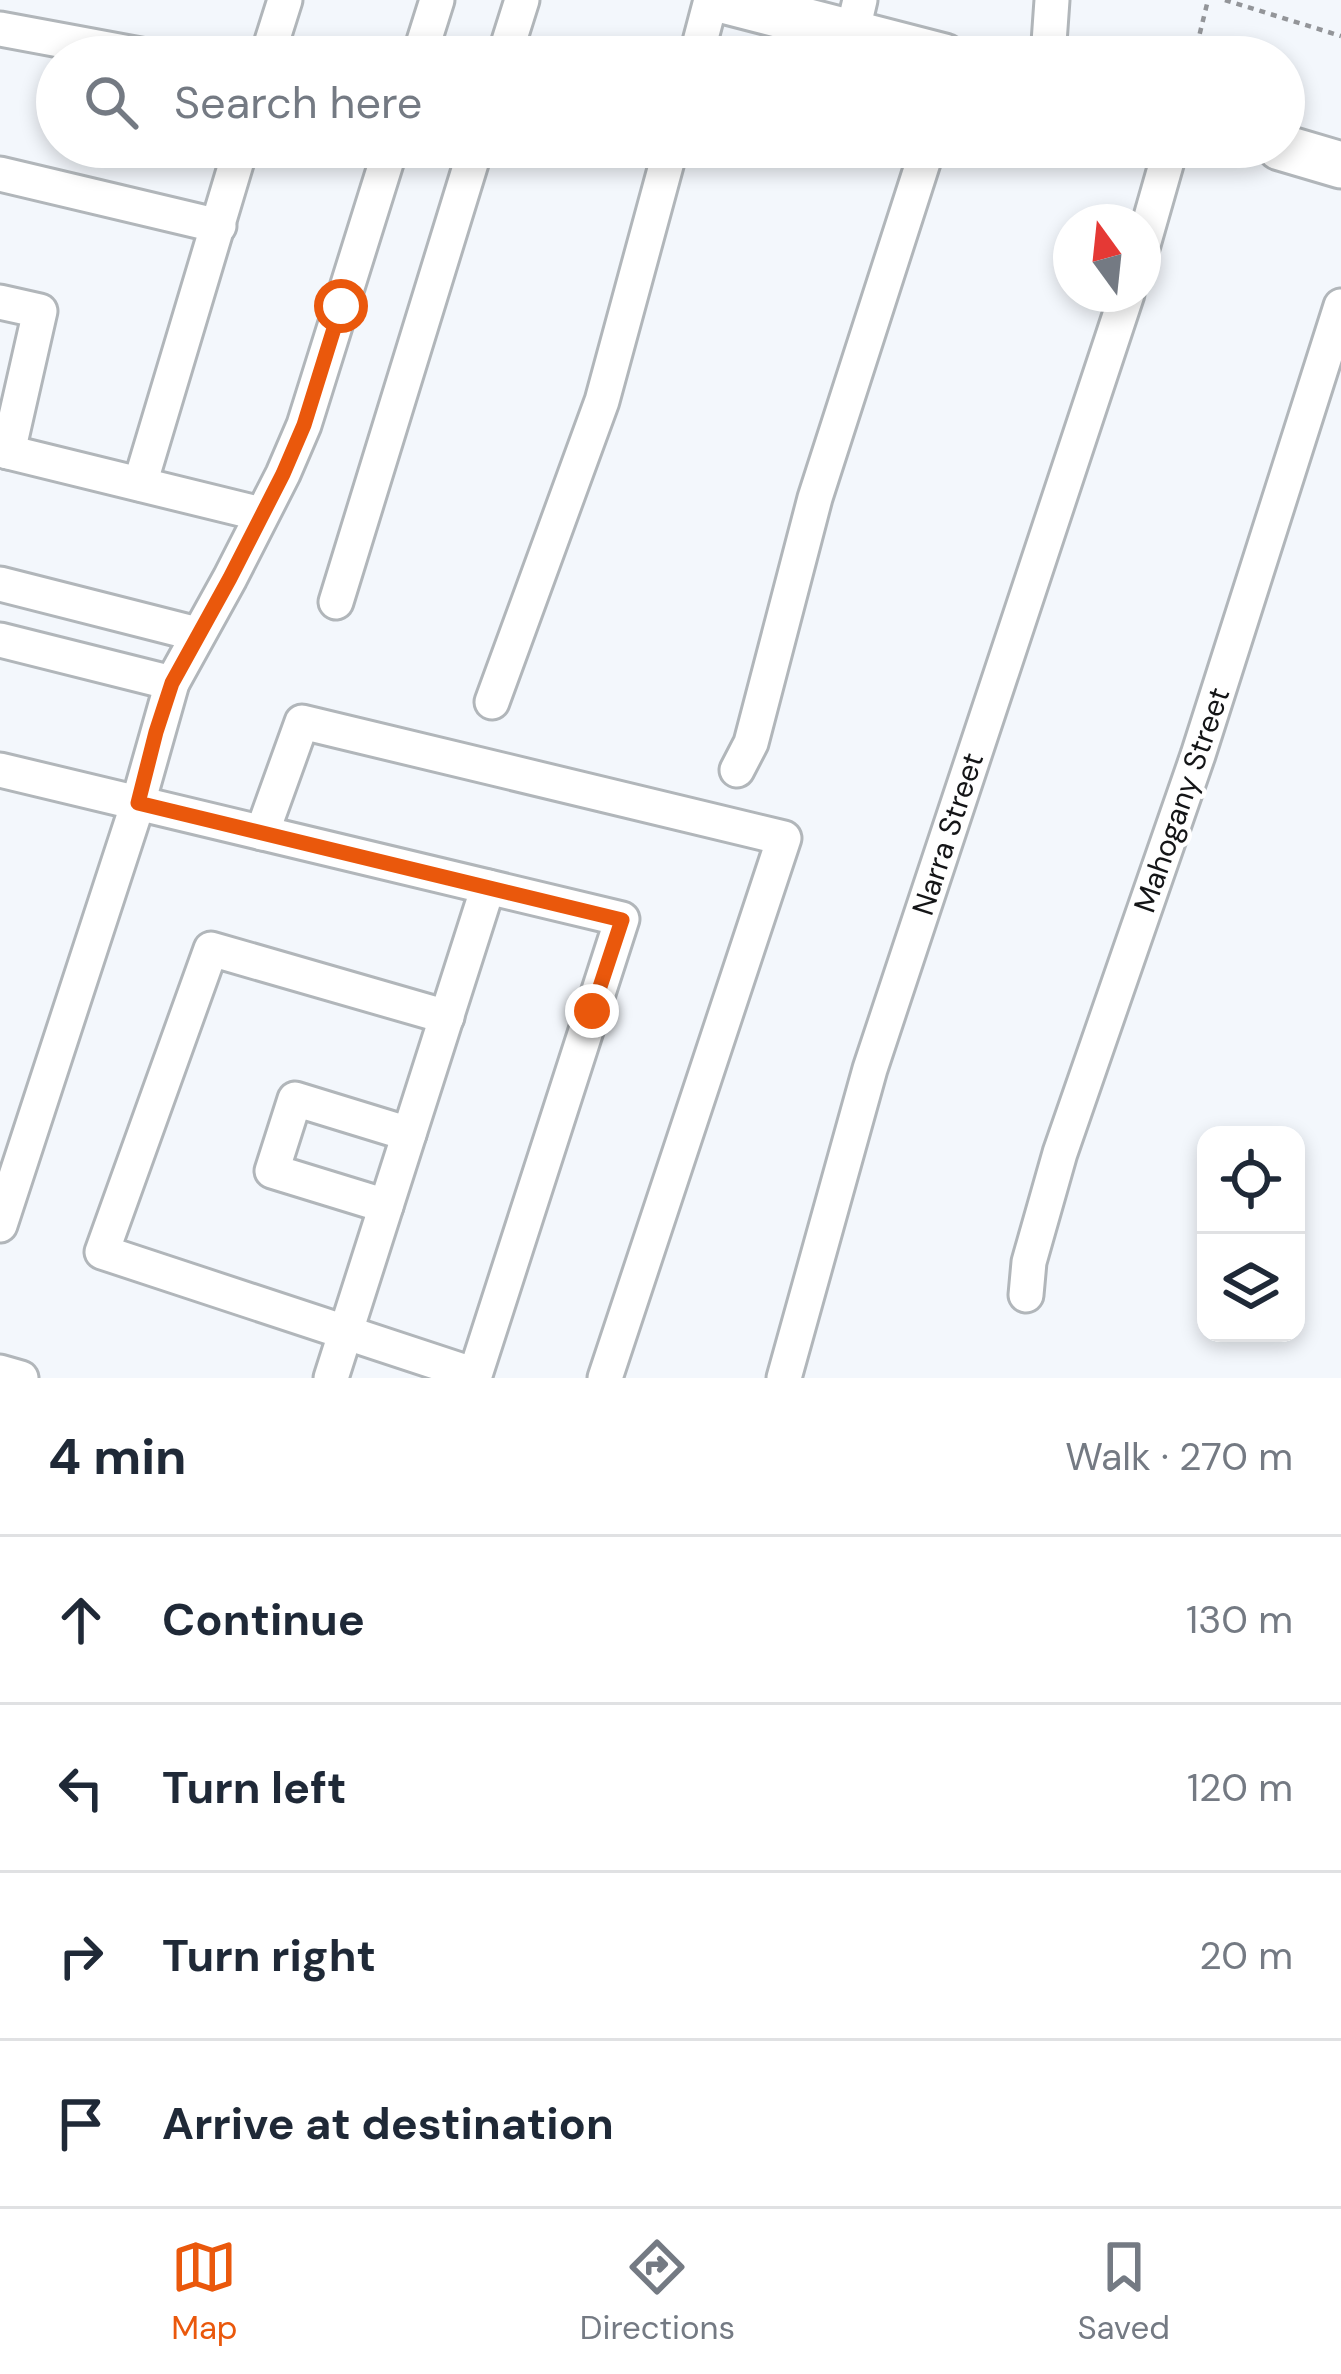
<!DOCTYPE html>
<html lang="en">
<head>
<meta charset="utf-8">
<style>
	:root { --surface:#fff; --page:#f6f6f7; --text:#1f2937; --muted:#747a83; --line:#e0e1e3; --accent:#ea580c }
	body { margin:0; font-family:"DM Sans",sans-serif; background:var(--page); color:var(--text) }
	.controls { position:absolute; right:36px; bottom:36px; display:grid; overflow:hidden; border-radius:24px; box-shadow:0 6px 18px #0003 }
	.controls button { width:108px; height:108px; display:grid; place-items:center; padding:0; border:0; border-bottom:3px solid var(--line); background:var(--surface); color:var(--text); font:60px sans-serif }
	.compass { position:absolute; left:1053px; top:204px; width:108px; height:108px; border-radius:50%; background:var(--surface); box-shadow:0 6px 18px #0003; rotate:345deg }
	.stop { position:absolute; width:36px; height:36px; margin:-27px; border:9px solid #ea580c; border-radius:50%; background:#fff }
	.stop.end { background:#ea580c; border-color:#fff; box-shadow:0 3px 12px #0008 }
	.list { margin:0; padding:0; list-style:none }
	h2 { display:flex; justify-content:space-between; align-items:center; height:156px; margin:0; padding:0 48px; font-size:51px }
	h2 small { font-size:39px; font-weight:400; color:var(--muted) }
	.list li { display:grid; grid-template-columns:78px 1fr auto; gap:36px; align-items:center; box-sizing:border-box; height:168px; padding:0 48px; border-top:3px solid var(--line) }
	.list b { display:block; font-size:45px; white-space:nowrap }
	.list em { font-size:39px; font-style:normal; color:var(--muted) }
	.icon { flex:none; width:66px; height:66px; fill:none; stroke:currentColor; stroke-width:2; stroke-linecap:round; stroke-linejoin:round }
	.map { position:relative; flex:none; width:1341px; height:1378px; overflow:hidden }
	.search { position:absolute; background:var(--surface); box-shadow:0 6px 18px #0003; left:36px; right:36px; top:36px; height:132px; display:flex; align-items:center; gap:30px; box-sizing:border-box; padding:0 42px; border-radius:66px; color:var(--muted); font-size:45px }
	.sheet { height:828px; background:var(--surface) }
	nav { display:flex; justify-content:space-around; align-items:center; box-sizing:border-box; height:168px; border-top:3px solid var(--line); background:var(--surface); font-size:33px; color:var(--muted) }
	nav a { display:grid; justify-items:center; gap:6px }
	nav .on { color:var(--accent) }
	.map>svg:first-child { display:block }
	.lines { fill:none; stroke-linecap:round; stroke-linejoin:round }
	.minor-casing { stroke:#b1b6ba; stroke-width:39 }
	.secondary-casing { stroke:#b1b6ba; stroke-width:51 }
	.path { stroke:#939599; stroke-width:4.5; stroke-dasharray:6 6; stroke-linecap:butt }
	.minor { stroke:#fff; stroke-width:33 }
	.secondary { stroke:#fff; stroke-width:45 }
	.route { stroke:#ea580c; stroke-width:15 }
	.labels { text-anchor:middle; stroke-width:9; stroke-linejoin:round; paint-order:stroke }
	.street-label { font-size:30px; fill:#141517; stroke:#fff }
</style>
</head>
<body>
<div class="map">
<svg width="1341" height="1378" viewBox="0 0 1341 1378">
	<rect width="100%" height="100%" fill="#f3f7fc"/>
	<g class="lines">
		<g class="minor-casing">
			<g id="minor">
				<path d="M0 29 151 57"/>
				<path d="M852 34 860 0"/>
				<path d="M267 57 285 0"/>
				<path d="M419 57 437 0"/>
				<path d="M504 57 522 0"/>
				<path d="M696 57 711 0"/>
				<path d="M1048 57 1052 0"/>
				<path d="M0 174 219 226"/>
				<path d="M1143 245 1171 147"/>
				<path d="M0 302 40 311 8 452"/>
				<path d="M0 450 261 514"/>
				<path d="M140 484 241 147"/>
				<path d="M0 584 197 634"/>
				<path d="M336 602 476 147"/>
				<path d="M0 640 172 683"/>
				<path d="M492 702 602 401 671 147"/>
				<path d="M0 770 622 919 475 1375 102 1252 211 949 447 1017"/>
				<path d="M737 770 751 743 815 498 928 147"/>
				<path d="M262 833 302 722 784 838 605 1378"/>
				<path d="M386 1206 272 1171 295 1099 409 1134"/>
				<path d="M0 1225 138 803 172 683 230 578 283 474 304 425 391 147"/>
				<path d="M1026 1295 1029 1262 1060 1153 1198 755 1341 306"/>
				<path d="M0 1372 21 1378"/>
				<path d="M331 1378 488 887"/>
				<path d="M784 1378 870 1069 1127 294"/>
			</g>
		</g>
		<g class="secondary-casing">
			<g id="secondary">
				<path d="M723 0 944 57"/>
				<path d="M1280 147 1341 165"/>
			</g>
		</g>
		<g class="path">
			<path d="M1225 0 1341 36"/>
			<path d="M1194 57 1208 0"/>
		</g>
		<use href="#minor" class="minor"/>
		<use href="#secondary" class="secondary"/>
	</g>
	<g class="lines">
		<path class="route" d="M341 306 304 425 283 474 230 578 172 683 156 732 138 803 622 920 592 1011"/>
	</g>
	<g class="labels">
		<g class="street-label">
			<text transform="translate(1182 800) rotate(-71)" y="10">Mahogany Street</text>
			<text transform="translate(948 834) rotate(-72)" y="10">Narra Street</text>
		</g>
	</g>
</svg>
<div class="controls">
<button><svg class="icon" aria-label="locate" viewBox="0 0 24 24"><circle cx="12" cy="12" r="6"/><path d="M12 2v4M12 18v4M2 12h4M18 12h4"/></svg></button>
<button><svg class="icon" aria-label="layers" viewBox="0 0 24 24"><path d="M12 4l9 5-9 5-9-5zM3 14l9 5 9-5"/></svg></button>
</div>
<svg class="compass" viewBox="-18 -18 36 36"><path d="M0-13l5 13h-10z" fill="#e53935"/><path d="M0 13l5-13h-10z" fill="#747a83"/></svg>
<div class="stop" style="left:341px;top:306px"></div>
<div class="stop end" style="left:592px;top:1011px"></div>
<div class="search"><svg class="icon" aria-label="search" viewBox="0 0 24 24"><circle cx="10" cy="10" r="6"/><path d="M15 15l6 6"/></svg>Search here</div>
</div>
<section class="sheet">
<h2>4 min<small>Walk · 270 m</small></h2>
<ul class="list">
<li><svg class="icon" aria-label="ahead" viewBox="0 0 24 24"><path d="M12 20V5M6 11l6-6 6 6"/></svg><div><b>Continue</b></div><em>130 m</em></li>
<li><svg class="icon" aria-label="left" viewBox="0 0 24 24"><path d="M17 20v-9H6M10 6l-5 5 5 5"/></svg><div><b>Turn left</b></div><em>120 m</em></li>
<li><svg class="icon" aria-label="right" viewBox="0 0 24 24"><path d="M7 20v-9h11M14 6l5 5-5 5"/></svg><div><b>Turn right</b></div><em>20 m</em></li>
<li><svg class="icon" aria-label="arrive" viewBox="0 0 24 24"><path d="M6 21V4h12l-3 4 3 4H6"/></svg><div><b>Arrive at destination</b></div></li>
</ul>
</section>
<nav>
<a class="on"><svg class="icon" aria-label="map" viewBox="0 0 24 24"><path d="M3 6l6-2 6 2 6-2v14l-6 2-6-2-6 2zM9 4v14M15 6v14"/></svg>Map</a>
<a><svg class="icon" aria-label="directions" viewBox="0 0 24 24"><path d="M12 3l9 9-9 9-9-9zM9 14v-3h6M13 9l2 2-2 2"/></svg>Directions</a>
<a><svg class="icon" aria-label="saved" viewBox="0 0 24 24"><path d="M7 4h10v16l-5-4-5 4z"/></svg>Saved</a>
</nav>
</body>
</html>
